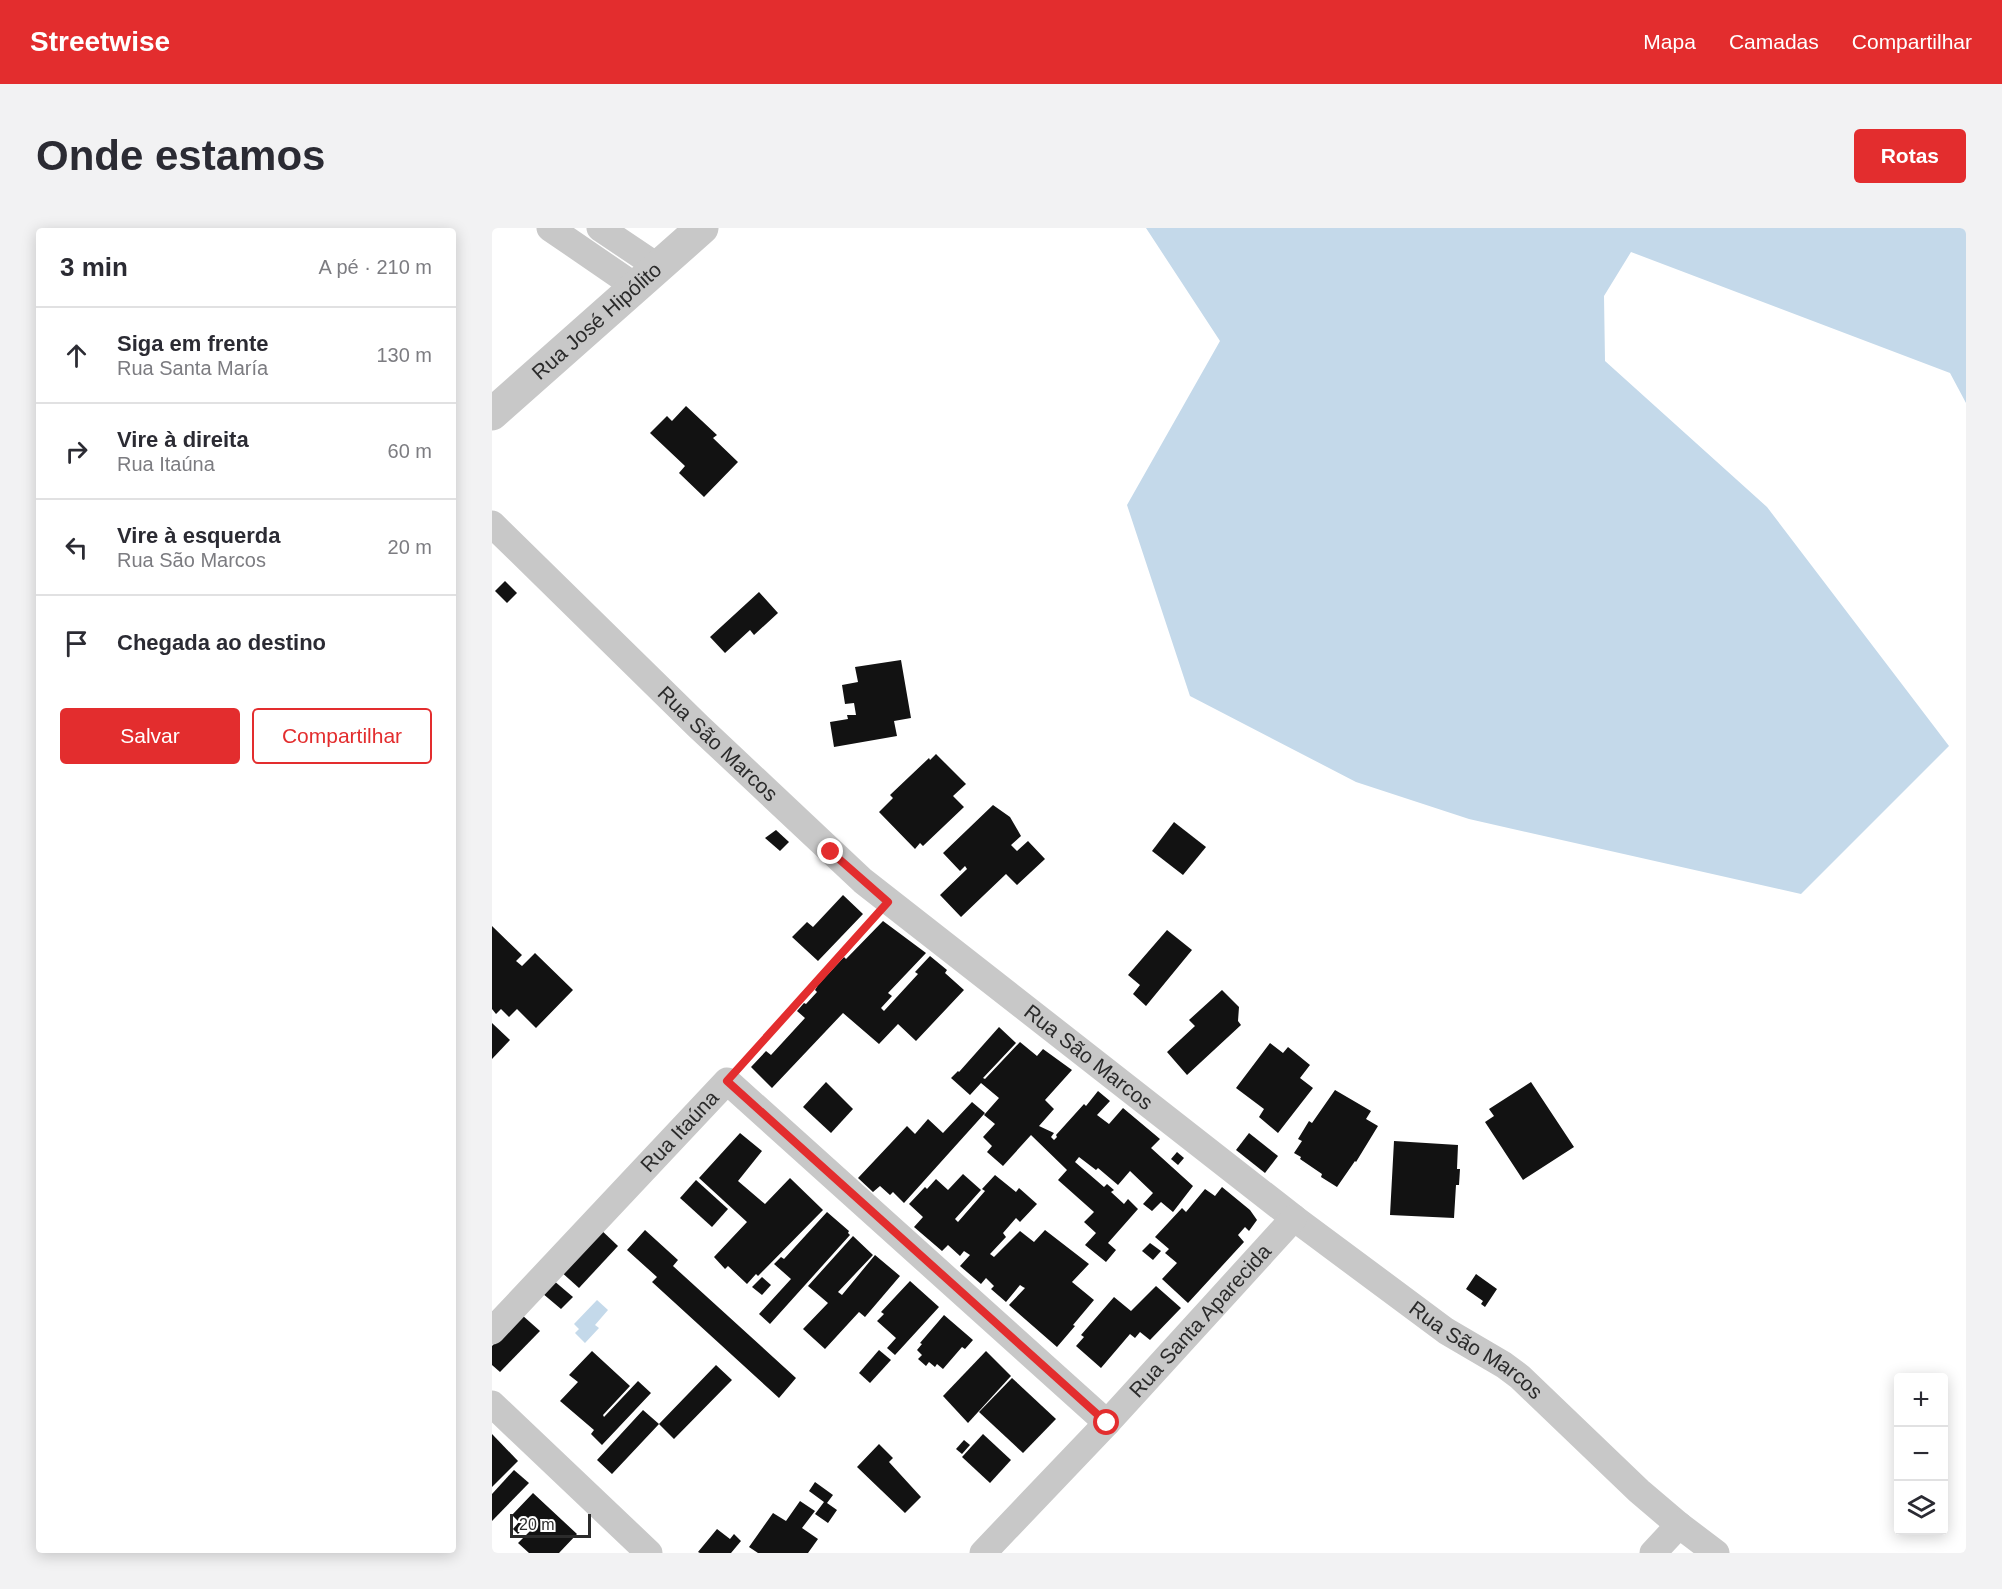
<!DOCTYPE html>
<html lang="pt">
<head>
<meta charset="utf-8">
<style>
	:root { --surface:#fff; --page:#f2f2f3; --text:#2b2b33; --muted:#7c7c81; --line:#e1e1e2; --accent:#e32d2e }
	body { margin:0; font-family:Arial,sans-serif; background:var(--page); color:var(--text) }
	.controls { position:absolute; right:18px; bottom:18px; display:grid; overflow:hidden; border-radius:6px; box-shadow:0 3px 15px #0003 }
	.controls button { width:54px; height:54px; display:grid; place-items:center; padding:0; border:0; border-bottom:2px solid var(--line); background:var(--surface); color:var(--text); font:30px sans-serif }
	.scale { position:absolute; left:18px; bottom:15px; width:81px; box-sizing:border-box; padding-left:6px; border:3px solid #2b2b2b; border-top:0; font-size:16px; line-height:21px; white-space:nowrap; color:#2b2b2b; -webkit-text-stroke:4px #fff; paint-order:stroke }
	.stop { position:absolute; width:18px; height:18px; margin:-14px; border:4px solid #e32d2e; border-radius:50%; background:#fff }
	.stop.end { background:#e32d2e; border-color:#fff; box-shadow:0 2px 6px #0008 }
	.list { margin:0; padding:0; list-style:none }
	h2 { display:flex; justify-content:space-between; align-items:center; height:78px; margin:0; padding:0 24px; font-size:26px }
	h2 small { font-size:20px; font-weight:400; color:var(--muted) }
	.list li { display:grid; grid-template-columns:39px 1fr auto; gap:18px; align-items:center; box-sizing:border-box; height:96px; padding:0 24px; border-top:2px solid var(--line) }
	.list b { display:block; font-size:22px; white-space:nowrap }
	.list p { margin:0; font-size:20px; white-space:nowrap; color:var(--muted) }
	.list em { font-size:20px; font-style:normal; color:var(--muted) }
	.actions { display:flex; gap:12px; padding:18px 24px }
	.actions a { flex:1; padding:14px 0; border:2px solid var(--accent); border-radius:6px; text-align:center; font-size:21px; color:var(--accent) }
	.actions .main { background:var(--accent); color:#fff }
	.icon { flex:none; width:33px; height:33px; fill:none; stroke:currentColor; stroke-width:2; stroke-linecap:round; stroke-linejoin:round }
	.map { position:relative; flex:none; width:1474px; height:1325px; overflow:hidden; border-radius:6px }
	header { display:flex; align-items:center; gap:36px; box-sizing:border-box; height:84px; padding:0 30px; background:var(--accent); color:#fff }
	header strong { font-size:28px }
	nav { display:flex; gap:33px; margin-inline-start:auto; font-size:21px }
	.intro { display:flex; align-items:center; justify-content:space-between; box-sizing:border-box; height:144px; padding:0 36px }
	h1 { margin:0; font-size:42px }
	.button { padding:15px 27px; border-radius:6px; background:var(--accent); color:#fff; font-size:21px; font-weight:700 }
	main { display:flex; gap:36px; padding:0 36px }
	aside { flex:1; background:var(--surface); border-radius:6px; box-shadow:0 3px 15px #0003 }
	.map>svg:first-child { display:block }
	.water { fill:#c4d9ea }
	.building { fill:#121212 }
	.lines { fill:none; stroke-linecap:round; stroke-linejoin:round }
	.path { stroke:#c8c8c8; stroke-width:4; stroke-dasharray:3 3; stroke-linecap:butt }
	.minor { stroke:#c8c8c8; stroke-width:27 }
	.tertiary { stroke:#c8c8c8; stroke-width:33 }
	.route { stroke:#e32d2e; stroke-width:8 }
	.labels { text-anchor:middle; stroke-width:6; stroke-linejoin:round; paint-order:stroke }
	.street-label { font-size:21px; fill:#2b2b2b; stroke:#fff }
</style>
</head>
<body>
<header>
<strong>Streetwise</strong>
<nav><a>Mapa</a><a>Camadas</a><a>Compartilhar</a></nav>
</header>
<div class="intro"><h1>Onde estamos</h1><a class="button">Rotas</a></div>
<main>
<aside>
<h2>3 min<small>A pé · 210 m</small></h2>
<ul class="list">
<li><svg class="icon" aria-label="ahead" viewBox="0 0 24 24"><path d="M12 20V5M6 11l6-6 6 6"/></svg><div><b>Siga em frente</b><p>Rua Santa María</p></div><em>130 m</em></li>
<li><svg class="icon" aria-label="right" viewBox="0 0 24 24"><path d="M7 20v-9h11M14 6l5 5-5 5"/></svg><div><b>Vire à direita</b><p>Rua Itaúna</p></div><em>60 m</em></li>
<li><svg class="icon" aria-label="left" viewBox="0 0 24 24"><path d="M17 20v-9H6M10 6l-5 5 5 5"/></svg><div><b>Vire à esquerda</b><p>Rua São Marcos</p></div><em>20 m</em></li>
<li><svg class="icon" aria-label="arrive" viewBox="0 0 24 24"><path d="M6 21V4h12l-3 4 3 4H6"/></svg><div><b>Chegada ao destino</b></div></li>
</ul>
<div class="actions"><a class="main">Salvar</a><a>Compartilhar</a></div>
</aside>
<div class="map">
<svg width="1474" height="1325" viewBox="0 0 1474 1325">
	<rect width="100%" height="100%" fill="#fff"/>
	<g class="water">
		<path d="M654 0H1474V175L1458 145 1139 24 1112 68 1113 133 1275 279 1457 518 1309 666 977 591 864 554 698 468 635 277 728 113Z"/>
		<path d="M105 1072 116 1082 103 1097 107 1100 93 1115 83 1105 87 1101 82 1096Z"/>
	</g>
	<g class="building">
		<path d="M194 178 225 207 221 210 246 234 212 269 187 245 193 238 158 205 175 188 180 193Z"/>
		<path d="M13 353 25 365 15 375 3 363Z"/>
		<path d="M267 364 286 385 262 407 258 402 233 425 218 409Z"/>
		<path d="M409 432 419 490 402 493 405 508 342 519 338 494 356 491 355 487H364L362 475 353 476 350 457 366 454 363 439Z"/>
		<path d="M444 526 474 556 461 568 472 579 431 618 428 615 423 621 387 584 401 570 398 567 437 530 438 532Z"/>
		<path d="M501 577 518 589 529 608 519 617 525 623 536 613 553 631 525 657 514 646 469 689 448 667 475 641 473 638 468 643 451 625Z"/>
		<path d="M682 594 714 619 691 647 660 623Z"/>
		<path d="M284 602 297 614 288 623 273 610Z"/>
		<path d="M351 667 371 686 326 733 300 709 315 694 321 699Z"/>
		<path d="M391 693 434 725 396 765 400 768 389 780 392 783 426 746 423 744 438 728 455 742 453 745 472 762 424 813 406 796 387 816 351 785 280 860 259 839 274 823 279 827 313 790 305 783 312 775 314 776 325 764 323 762 326 757 352 729 354 731Z"/>
		<path d="M0 698 30 727 24 733 30 738 43 725 81 762 44 800 25 781 17 789 9 781 4 786 0 781Z"/>
		<path d="M675 702 700 722 654 778 641 766 648 757 636 747Z"/>
		<path d="M730 762 747 779 746 793 749 797 695 847 675 824 703 798 697 792Z"/>
		<path d="M0 795 18 812 0 831Z"/>
		<path d="M507 799 524 815 491 850 493 851 528 814 545 828 551 821 580 842 553 872 562 881 547 898 562 905 559 909 562 912 565 909 564 907 592 876 594 878 606 863 618 873 605 887 617 896 631 880 668 911 659 920 701 958 681 984 669 974 660 983 651 976 661 965 638 943 626 957 606 940 604 942 587 929 583 934 612 959 615 956 622 962 619 964 632 976 636 971 646 981 616 1015 624 1022 614 1034 593 1017 604 1005 592 994 602 984 566 952 575 942 539 907 511 938 495 924 500 918 491 909 503 896 492 887 507 870 489 855 478 867 459 850 466 843 467 844Z"/>
		<path d="M778 815 791 825 796 819 818 837 808 850 821 860 786 905 767 889 772 881 744 860Z"/>
		<path d="M334 854 361 881 339 905 311 879Z"/>
		<path d="M1039 854 1082 919 1031 952 993 894 1002 888 997 881Z"/>
		<path d="M843 862 879 883 874 891 886 898 864 934 863 933 845 959 829 949 830 946 808 931 809 929 802 925 810 913 806 911 817 893 820 895Z"/>
		<path d="M480 874 493 885 412 975 401 964 398 967 388 958 381 964 366 950 415 898 423 906 436 891 451 905Z"/>
		<path d="M248 905 270 923 246 953 273 976 298 950 331 982 266 1048 264 1046 255 1056 236 1038 233 1041 222 1029 255 994 207 950Z"/>
		<path d="M757 905 786 928 773 945 744 922Z"/>
		<path d="M902 913 966 917 965 941H968L967 957H964L962 990 898 987Z"/>
		<path d="M685 924 692 930 686 937 679 931Z"/>
		<path d="M471 946 489 962 463 991 466 994 493 963 490 961 503 947 524 964 527 960 545 976 528 994 524 990 511 1005 514 1009 498 1026 502 1029 528 1003 542 1014 553 1002 597 1036 580 1054 602 1072 581 1097 583 1098 565 1119 517 1077 533 1060 531 1059 528 1057 514 1074 499 1061 502 1058 494 1050 489 1056 468 1038 478 1027 472 1023 468 1028 456 1017 450 1023 422 999 431 989 417 976 433 959 435 961 444 951 456 962Z"/>
		<path d="M204 952 236 981 220 999 188 970Z"/>
		<path d="M730 959 758 982 765 992 757 1003 753 999 746 1007 752 1014 696 1075 670 1051 685 1035 673 1025 677 1021 663 1009 690 980 694 984 713 961 723 968Z"/>
		<path d="M335 984 357 1003 356 1005 358 1007 278 1096 267 1086 299 1051 282 1036 289 1029 292 1031Z"/>
		<path d="M106 999 126 1018 87 1060 67 1042Z"/>
		<path d="M153 1002 186 1032 181 1038 304 1150 287 1170 160 1054 165 1049 135 1022Z"/>
		<path d="M361 1008 381 1027 346 1064 350 1067 383 1027 408 1048 373 1089 367 1084 333 1121 311 1101 336 1075 316 1058Z"/>
		<path d="M658 1015 669 1023 661 1032 650 1023Z"/>
		<path d="M984 1046 1005 1061 993 1079 989 1076 991 1073 974 1061Z"/>
		<path d="M270 1049 279 1057 270 1067 260 1059Z"/>
		<path d="M61 1052 81 1069 69 1081 50 1065Z"/>
		<path d="M418 1053 447 1079 403 1127 395 1120 404 1110 385 1093 392 1086 389 1084Z"/>
		<path d="M664 1058 689 1080 658 1112 648 1104 643 1110 638 1106 609 1140 584 1118 592 1109 589 1107 622 1069 639 1083Z"/>
		<path d="M30 1087 48 1103 8 1144 0 1137V1118Z"/>
		<path d="M452 1087 481 1112 473 1121 470 1119 451 1141 445 1136 443 1139 437 1134 434 1138 426 1131 430 1127 425 1122 430 1116 428 1115Z"/>
		<path d="M387 1122 399 1132 378 1155 367 1145Z"/>
		<path d="M100 1123 138 1158 111 1187 112 1189 146 1153 159 1165 110 1217 99 1206 102 1202 68 1173 86 1154 77 1147Z"/>
		<path d="M494 1123 519 1148 476 1195 451 1168Z"/>
		<path d="M224 1137 240 1152 182 1211 167 1196 120 1246 105 1232 151 1182 167 1196Z"/>
		<path d="M520 1150 564 1191 531 1225 487 1184Z"/>
		<path d="M0 1206 26 1233 0 1259Z"/>
		<path d="M491 1206 519 1232 498 1255 470 1229Z"/>
		<path d="M472 1212 478 1217 470 1226 464 1221Z"/>
		<path d="M387 1216 401 1230 397 1234 429 1269 413 1285 365 1239Z"/>
		<path d="M22 1242 37 1255 0 1293V1266Z"/>
		<path d="M323 1254 341 1267 335 1275 345 1282 336 1295 323 1286 332 1274 317 1263Z"/>
		<path d="M41 1265 85 1306 67 1325H37L26 1315 39 1302 34 1297 26 1306 21 1301 27 1294 20 1287Z"/>
		<path d="M308 1273 323 1283 310 1300 326 1311 316 1325H266L257 1319 281 1285 294 1293Z"/>
		<path d="M225 1301 238 1311 242 1306 249 1313 239 1325H208L206 1324Z"/>
	</g>
	<g class="lines">
		<path class="path" d="M252 834 379 693"/>
		<g class="minor">
			<path d="M58 0 144 59"/>
			<path d="M108 0 166 39"/>
			<path id="s1" d="M0 296 206 498 371 653 802 990 954 1103 1012 1137 1028 1149 1147 1263 1187 1297 1224 1325"/>
			<path id="s2" d="M0 1103 235 853 615 1195"/>
			<path d="M0 1176 157 1325"/>
			<path id="s3" d="M491 1325 615 1195 802 990"/>
			<path d="M1161 1325 1187 1297"/>
		</g>
		<path class="tertiary" id="s4" d="M0 186 210 0"/>
	</g>
	<g class="lines">
		<path class="route" d="M339 624 396 674 235 853 615 1195"/>
	</g>
	<g class="labels">
		<g class="street-label">
			<text dy="7" stroke="none"><textPath href="#s4" startOffset="140">Rua José Hipólito</textPath></text>
			<text dy="7" stroke="none"><textPath href="#s1" startOffset="315">Rua São Marcos</textPath></text>
			<text dy="7" stroke="none"><textPath href="#s1" startOffset="801">Rua São Marcos</textPath></text>
			<text dy="7" stroke="none"><textPath href="#s2" startOffset="274">Rua Itaúna</textPath></text>
			<text dy="7" stroke="none"><textPath href="#s3" startOffset="318">Rua Santa Aparecida</textPath></text>
			<text dy="7" stroke="none"><textPath href="#s1" startOffset="1287">Rua São Marcos</textPath></text>
		</g>
	</g>
</svg>
<div class="controls">
<button>+</button>
<button>−</button>
<button><svg class="icon" aria-label="layers" viewBox="0 0 24 24"><path d="M12 4l9 5-9 5-9-5zM3 14l9 5 9-5"/></svg></button>
</div>
<div class="scale">20 m</div>
<div class="stop" style="left:615px;top:1195px"></div>
<div class="stop end" style="left:339px;top:624px"></div>
</div>
</main>
</body>
</html>
